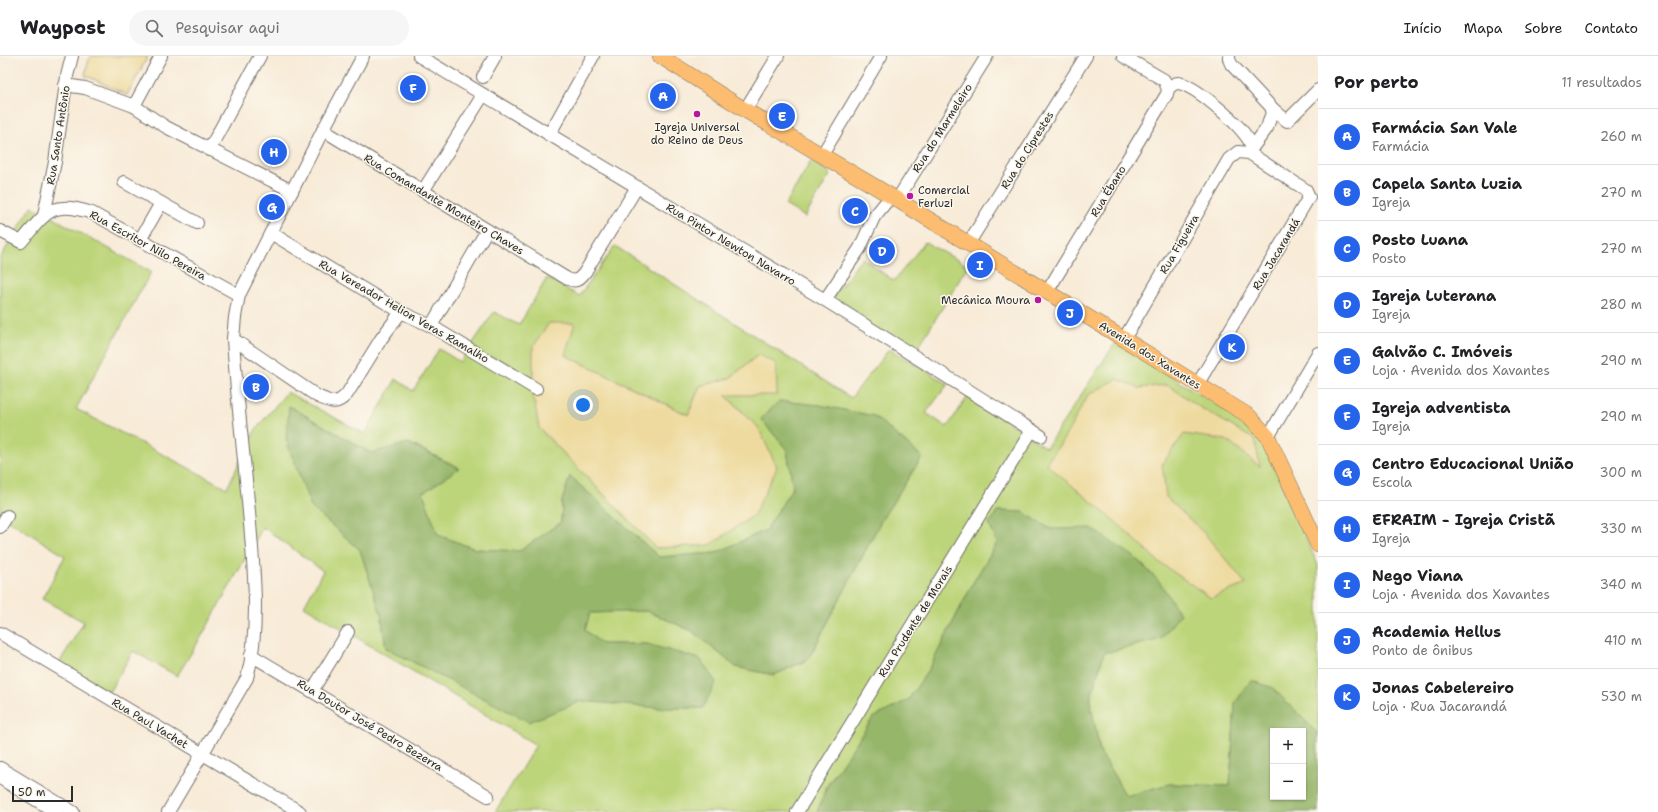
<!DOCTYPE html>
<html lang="pt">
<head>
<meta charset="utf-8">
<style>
	:root { --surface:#fff; --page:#f6f6f6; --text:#202124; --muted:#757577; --line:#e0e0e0; --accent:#2563eb }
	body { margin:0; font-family:"Shantell Sans",sans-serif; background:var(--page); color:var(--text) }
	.controls { position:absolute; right:12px; bottom:12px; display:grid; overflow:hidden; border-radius:0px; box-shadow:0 1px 3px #0004 }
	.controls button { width:36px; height:36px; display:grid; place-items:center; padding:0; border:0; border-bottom:1px solid var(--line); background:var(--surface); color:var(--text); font:20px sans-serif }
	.scale { position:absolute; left:12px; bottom:10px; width:61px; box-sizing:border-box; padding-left:4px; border:2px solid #2b2b2b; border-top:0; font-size:11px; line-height:14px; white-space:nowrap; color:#2b2b2b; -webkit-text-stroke:3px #fbf7ec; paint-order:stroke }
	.you { position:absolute; left:583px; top:349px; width:14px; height:14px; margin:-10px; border:3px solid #fff; border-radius:50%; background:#1a73e8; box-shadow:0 0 0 6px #1a73e833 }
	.badge { display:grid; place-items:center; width:26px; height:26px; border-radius:50%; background:var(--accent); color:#fff; font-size:13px; font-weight:700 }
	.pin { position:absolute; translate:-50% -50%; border:2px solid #fff; box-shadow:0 1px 4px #0006 }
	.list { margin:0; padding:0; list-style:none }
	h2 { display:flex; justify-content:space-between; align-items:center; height:52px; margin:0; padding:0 16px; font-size:17px }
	h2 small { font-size:13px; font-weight:400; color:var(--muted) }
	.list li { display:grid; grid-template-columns:26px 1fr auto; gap:12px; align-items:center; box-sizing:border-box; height:56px; padding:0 16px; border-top:1px solid var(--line) }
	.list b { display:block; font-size:15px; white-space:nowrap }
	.list p { margin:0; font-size:13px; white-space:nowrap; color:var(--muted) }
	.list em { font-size:13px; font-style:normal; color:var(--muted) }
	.icon { flex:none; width:22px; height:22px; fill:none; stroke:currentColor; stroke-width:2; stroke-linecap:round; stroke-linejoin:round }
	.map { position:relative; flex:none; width:1318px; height:756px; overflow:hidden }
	header { display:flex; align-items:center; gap:24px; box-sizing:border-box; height:56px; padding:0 20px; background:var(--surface); border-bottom:1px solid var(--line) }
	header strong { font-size:19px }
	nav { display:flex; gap:22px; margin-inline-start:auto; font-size:14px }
	.search { width:280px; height:36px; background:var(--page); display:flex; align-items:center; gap:10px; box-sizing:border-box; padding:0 14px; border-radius:22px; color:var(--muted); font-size:15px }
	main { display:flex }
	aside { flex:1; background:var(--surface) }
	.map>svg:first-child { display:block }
	.green { fill:#bdd57a; stroke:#748052; fill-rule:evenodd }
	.forest { fill:#96b66a; stroke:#60704a; fill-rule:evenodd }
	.sand { fill:#eeda9e; stroke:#8c8264 }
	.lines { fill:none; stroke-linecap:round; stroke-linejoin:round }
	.minor-casing { stroke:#736e68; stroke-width:14 }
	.major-casing { stroke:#736e68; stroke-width:16 }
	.minor { stroke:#fff; stroke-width:12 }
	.major { stroke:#fcbd6f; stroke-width:15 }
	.poi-dot { fill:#b5179e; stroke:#fbf7ec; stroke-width:1.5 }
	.labels { text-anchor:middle; stroke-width:3; stroke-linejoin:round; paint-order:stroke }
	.poi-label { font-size:11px; fill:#2b2b2b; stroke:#fbf7ec }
	.street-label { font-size:11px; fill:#2b2b2b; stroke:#fbf7ec }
</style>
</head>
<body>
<header>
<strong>Waypost</strong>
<div class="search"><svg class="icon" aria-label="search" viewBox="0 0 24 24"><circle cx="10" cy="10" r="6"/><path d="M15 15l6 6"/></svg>Pesquisar aqui</div>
<nav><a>Início</a><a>Mapa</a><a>Sobre</a><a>Contato</a></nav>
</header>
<main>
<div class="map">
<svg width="1318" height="756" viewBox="0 0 1318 756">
	<rect width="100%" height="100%" fill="#fbf7ec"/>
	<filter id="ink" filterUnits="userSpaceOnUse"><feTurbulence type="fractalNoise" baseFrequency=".025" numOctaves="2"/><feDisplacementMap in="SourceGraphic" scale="8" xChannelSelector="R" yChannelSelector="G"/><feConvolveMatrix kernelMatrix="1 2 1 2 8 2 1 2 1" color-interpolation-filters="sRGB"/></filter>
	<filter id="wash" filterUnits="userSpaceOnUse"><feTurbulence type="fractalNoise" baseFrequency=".012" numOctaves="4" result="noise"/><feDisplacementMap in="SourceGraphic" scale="16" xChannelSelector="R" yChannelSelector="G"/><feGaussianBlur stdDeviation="0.9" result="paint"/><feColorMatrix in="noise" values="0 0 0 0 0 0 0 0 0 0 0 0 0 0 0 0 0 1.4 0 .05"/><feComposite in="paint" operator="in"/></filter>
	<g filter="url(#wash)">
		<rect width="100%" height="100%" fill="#f8ebd8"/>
		<g class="green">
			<path d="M811 105 831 117 805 161 785 149Z"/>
			<path d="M32 150 151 216 76 353 227 432 256 373 287 336 365 378 396 323 413 335 439 293 460 306 494 256 519 269 547 222 579 240 615 190 851 342 889 293 948 328 926 357 947 371 969 339 1046 392 1116 286 1249 369 1263 384 1318 509V678L1273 632 1235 647 1230 730 1169 728 1126 740 1100 696 1090 644 1104 597 1161 583 1179 558 1159 525 1133 500 1068 474 1050 473 1023 456 998 455 989 468 997 487 974 525 929 613 908 645 873 662 827 730 817 756H495L536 689 304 550 323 515 263 471 203 578 177 620 133 595 109 636 59 607 84 566 42 543 65 500 0 459V202ZM565 299 688 359 700 330 730 322 758 299 725 339 758 371 710 489 656 492 539 372ZM780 345 819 349 874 360 922 401 882 463 808 604 774 619 736 611 692 575 647 555 590 557 585 574 602 588H647L703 652H660L582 645 529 665 386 592 381 558 360 494 289 350 371 397 409 387 458 411 423 437 438 479 475 493 520 495 561 466 562 445 570 420 659 501 716 497 766 474 793 431 787 394 761 363Z"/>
			<path d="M925 186 968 210 914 298 831 244 862 202 894 225Z"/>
		</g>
		<g class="forest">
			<path d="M779 345 819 349 874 360 922 401 882 463 808 603 774 619 736 611 692 575 647 555 590 557 585 574 602 588H647L700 603 716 626 703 652H660L582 645 529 666 386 592 381 558 360 494 311 451 286 384 289 350 371 397 408 387 459 412 423 437 438 479 475 493 520 495 561 466 562 445 570 420 659 501 716 497 766 474 793 431 787 394 761 363Z"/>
			<path d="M998 455 1023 456 1050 473 1091 472 1133 500 1159 525 1180 558 1161 583 1104 597 1090 644 1100 696 1126 740 1169 728 1230 730 1235 647 1251 624 1273 632 1318 678V756H817L827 730 873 662 908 644 929 613 974 525 997 487 989 468ZM1273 675H1303V741H1273Z"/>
		</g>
		<g class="sand">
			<path d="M90 0H148L127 39 85 19Z"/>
			<path d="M549 267H575L565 299 688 359 700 330 730 322 758 299 776 307 777 339H725L758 371 777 411 754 459 710 489 656 492 539 372 533 337V291Z"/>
			<path d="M1117 323 1139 332 1168 329 1198 350 1255 384 1260 411 1226 384 1184 378 1162 408 1166 441 1204 477 1246 528 1211 542 1159 506 1117 467 1046 408 1065 381 1088 339Z"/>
		</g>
	</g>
	<g filter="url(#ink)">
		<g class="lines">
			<g class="minor-casing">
				<g id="minor">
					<path d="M419 0 825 244 1041 380"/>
					<path d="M1229 0V3L1231 8 1273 53 1287 65 1318 34"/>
					<path d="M483 21 495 0"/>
					<path d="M65 29 85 32 134 50 166 71 292 135"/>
					<path d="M1168 33C1171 30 1173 27 1178 27 1195 29 1236 66 1246 80 1249 83 1250 87 1252 91"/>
					<path d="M134 50 161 0"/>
					<path d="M745 54 778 0"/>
					<path d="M323 74 566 222C575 227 579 224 585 216L637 131"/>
					<path d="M549 79 593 0"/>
					<path d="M209 94 260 0"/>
					<path d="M1249 96 1267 72 1273 53"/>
					<path d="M822 99 881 0"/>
					<path d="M124 126 197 167"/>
					<path d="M423 135 483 39"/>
					<path d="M897 144 987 0"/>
					<path d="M44 159 55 106 67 20 72 0"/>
					<path d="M0 175 21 186C46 157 51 143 92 157L239 239"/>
					<path d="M271 177 401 256 431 270 536 333"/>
					<path d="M140 184 161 147"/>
					<path d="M968 188 1086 0"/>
					<path d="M1047 236 1167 38 1168 33 1164 24 1123 0"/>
					<path d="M825 244 860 192 874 161 891 140"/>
					<path d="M431 270 487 174"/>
					<path d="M233 283 317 340C331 346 336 350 347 338L381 283 401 256"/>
					<path d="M1124 283 1229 103 1238 96 1249 97 1306 134 1309 141 1197 329"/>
					<path d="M1268 381 1318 297"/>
					<path d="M0 471 7 460"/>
					<path d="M0 577 300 756"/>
					<path d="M251 599 488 740"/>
					<path d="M312 635 348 576"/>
					<path d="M0 712 73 756"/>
					<path d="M0 722 56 756"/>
					<path d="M168 756 247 622C259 577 255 526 251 480 246 414 237 348 233 283L235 261 239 239 323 74 363 0"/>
					<path d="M797 756 1032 374"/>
				</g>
			</g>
			<g class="major-casing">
				<path id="major" d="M660 0 745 54 891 140 1249 360 1268 381 1318 489"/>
			</g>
			<use href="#minor" class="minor"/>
			<use href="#major" class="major"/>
		</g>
	</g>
	<g class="poi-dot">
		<circle cx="697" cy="58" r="4"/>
		<circle cx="910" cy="140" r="4"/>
		<circle cx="1038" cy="244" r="4"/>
	</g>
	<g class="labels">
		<g class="poi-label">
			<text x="697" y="75">Igreja Universal<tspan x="697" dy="13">do Reino de Deus</tspan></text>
			<text x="918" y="138" text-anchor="start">Comercial<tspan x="918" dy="13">Ferluzi</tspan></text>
			<text x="1030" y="248" text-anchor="end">Mecânica Moura</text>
		</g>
		<g class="street-label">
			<text transform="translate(942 72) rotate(-58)" y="4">Rua do Marmeleiro</text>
			<text transform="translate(58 79) rotate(-81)" y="4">Rua Santo Antônio</text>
			<text transform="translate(1027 94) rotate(-58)" y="4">Rua do Ciprestes</text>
			<text transform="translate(1108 135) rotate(-59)" y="4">Rua Ébano</text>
			<text transform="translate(444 148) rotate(31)" y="4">Rua Comandante Monteiro Chaves</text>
			<text transform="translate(731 188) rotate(31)" y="4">Rua Pintor Newton Navarro</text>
			<text transform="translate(1179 188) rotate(-60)" y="4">Rua Figueira</text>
			<text transform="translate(148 189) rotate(29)" y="4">Rua Escritor Nilo Pereira</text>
			<text transform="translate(1276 198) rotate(-59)" y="4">Rua Jacarandá</text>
			<text transform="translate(404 255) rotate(30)" y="4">Rua Vereador Helion Veras Ramalho</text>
			<text transform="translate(1150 299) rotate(32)" y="4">Avenida dos Xavantes</text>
			<text transform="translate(915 565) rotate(-58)" y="4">Rua Prudente de Morais</text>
			<text transform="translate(150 667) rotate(31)" y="4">Rua Paul Vachet</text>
			<text transform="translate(370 669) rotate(31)" y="4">Rua Doutor José Pedro Bezerra</text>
		</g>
	</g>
</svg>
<div class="controls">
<button>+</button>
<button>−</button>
</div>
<div class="scale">50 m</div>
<div class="you"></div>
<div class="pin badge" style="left:663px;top:40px">A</div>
<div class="pin badge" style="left:256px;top:331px">B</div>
<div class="pin badge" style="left:855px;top:155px">C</div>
<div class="pin badge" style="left:882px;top:195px">D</div>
<div class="pin badge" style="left:782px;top:60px">E</div>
<div class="pin badge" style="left:413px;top:32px">F</div>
<div class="pin badge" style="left:272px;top:151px">G</div>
<div class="pin badge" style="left:274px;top:96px">H</div>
<div class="pin badge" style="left:980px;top:209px">I</div>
<div class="pin badge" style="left:1070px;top:257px">J</div>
<div class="pin badge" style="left:1232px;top:291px">K</div>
</div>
<aside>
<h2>Por perto<small>11 resultados</small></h2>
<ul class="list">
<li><span class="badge">A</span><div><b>Farmácia San Vale</b><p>Farmácia</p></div><em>260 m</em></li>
<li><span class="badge">B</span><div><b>Capela Santa Luzia</b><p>Igreja</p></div><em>270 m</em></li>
<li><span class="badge">C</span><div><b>Posto Luana</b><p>Posto</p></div><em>270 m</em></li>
<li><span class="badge">D</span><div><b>Igreja Luterana</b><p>Igreja</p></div><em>280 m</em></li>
<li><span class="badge">E</span><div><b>Galvão C. Imóveis</b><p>Loja · Avenida dos Xavantes</p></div><em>290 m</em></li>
<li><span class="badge">F</span><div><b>Igreja adventista</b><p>Igreja</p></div><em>290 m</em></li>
<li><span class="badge">G</span><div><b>Centro Educacional União</b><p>Escola</p></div><em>300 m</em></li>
<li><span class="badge">H</span><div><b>EFRAIM - Igreja Cristã</b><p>Igreja</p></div><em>330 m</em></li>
<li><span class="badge">I</span><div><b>Nego Viana</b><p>Loja · Avenida dos Xavantes</p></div><em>340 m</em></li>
<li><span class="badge">J</span><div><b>Academia Hellus</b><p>Ponto de ônibus</p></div><em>410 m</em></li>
<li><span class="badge">K</span><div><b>Jonas Cabelereiro</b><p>Loja · Rua Jacarandá</p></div><em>530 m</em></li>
</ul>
</aside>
</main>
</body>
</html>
